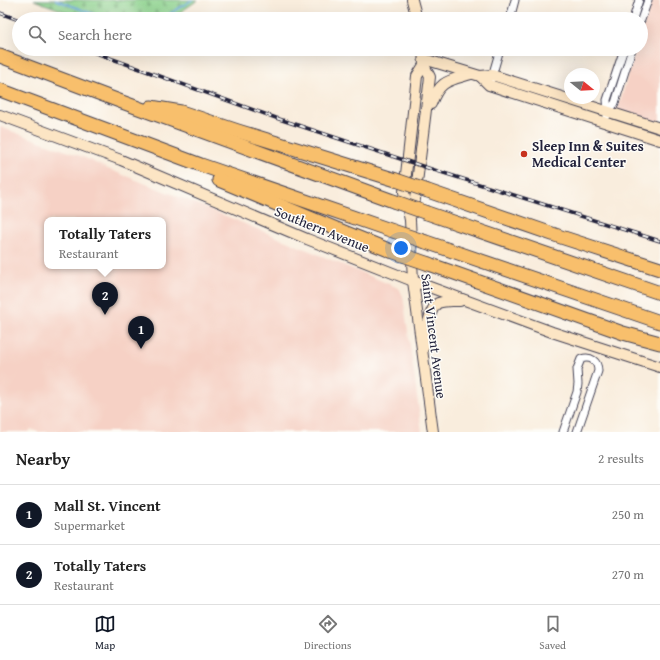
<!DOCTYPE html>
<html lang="en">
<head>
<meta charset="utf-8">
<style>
	:root { --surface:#fff; --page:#f2f2f2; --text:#222; --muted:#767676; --line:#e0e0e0; --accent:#111827 }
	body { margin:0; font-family:"Gentium Book Plus",serif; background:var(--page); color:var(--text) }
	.compass { position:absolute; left:564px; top:68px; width:36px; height:36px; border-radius:50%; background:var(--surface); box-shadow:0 4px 16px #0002; rotate:108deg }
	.you { position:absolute; left:401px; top:248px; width:14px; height:14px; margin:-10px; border:3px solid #fff; border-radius:50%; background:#1a73e8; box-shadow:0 0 0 6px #1a73e833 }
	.badge { display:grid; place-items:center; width:26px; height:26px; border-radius:50%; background:var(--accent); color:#fff; font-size:13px; font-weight:700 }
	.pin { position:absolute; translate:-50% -33px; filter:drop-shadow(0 1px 2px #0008) }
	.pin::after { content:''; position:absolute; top:21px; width:14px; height:12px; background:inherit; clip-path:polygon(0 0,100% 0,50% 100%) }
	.popup { position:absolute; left:44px; top:217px; width:122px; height:52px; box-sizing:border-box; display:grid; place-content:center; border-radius:8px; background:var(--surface); filter:drop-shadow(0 1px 3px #0005); font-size:13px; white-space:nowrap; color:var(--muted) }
	.popup b { font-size:15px; color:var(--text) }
	.popup::after { content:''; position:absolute; left:50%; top:100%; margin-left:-8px; border:8px solid transparent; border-top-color:var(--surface) }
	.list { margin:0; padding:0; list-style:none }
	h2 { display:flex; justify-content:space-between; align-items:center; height:52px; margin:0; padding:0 16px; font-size:17px }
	h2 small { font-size:13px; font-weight:400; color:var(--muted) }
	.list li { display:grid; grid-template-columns:26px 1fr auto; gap:12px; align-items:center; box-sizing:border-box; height:60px; padding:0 16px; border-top:1px solid var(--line) }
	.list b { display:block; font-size:15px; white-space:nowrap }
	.list p { margin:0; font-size:13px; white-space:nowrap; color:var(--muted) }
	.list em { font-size:13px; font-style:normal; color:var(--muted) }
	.icon { flex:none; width:22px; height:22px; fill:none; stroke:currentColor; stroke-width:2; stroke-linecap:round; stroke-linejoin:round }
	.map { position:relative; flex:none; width:660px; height:432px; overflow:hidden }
	.search { position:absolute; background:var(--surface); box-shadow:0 4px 16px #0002; left:12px; right:12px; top:12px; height:44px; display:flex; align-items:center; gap:10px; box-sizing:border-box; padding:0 14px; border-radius:22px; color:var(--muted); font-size:15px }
	.sheet { height:172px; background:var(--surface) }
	nav { display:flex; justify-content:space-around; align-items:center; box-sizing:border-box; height:56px; border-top:1px solid var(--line); background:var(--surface); font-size:11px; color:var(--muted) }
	nav a { display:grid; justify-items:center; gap:2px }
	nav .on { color:var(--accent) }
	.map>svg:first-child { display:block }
	.built { fill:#f6d1c5; fill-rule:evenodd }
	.cemetery { fill:url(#cemetery-stones); stroke:#567a64 }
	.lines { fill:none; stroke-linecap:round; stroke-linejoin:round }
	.stream { stroke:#66a7d9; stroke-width:2 }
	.street-casing { stroke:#424053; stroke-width:9 }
	.secondary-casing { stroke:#424053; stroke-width:12 }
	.highway-casing { stroke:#424053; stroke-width:15 }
	.street { stroke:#fff; stroke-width:7 }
	.secondary { stroke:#fce5c4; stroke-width:10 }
	.highway { stroke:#f8bf6c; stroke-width:13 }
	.rail-casing { stroke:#22223b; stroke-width:3.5 }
	.rail { stroke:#fdfcf7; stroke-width:2; stroke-dasharray:6; stroke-linecap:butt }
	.highway-bridge-casing { stroke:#424053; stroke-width:15; stroke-linecap:butt }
	.highway-bridge { stroke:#f8bf6c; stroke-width:13 }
	.poi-dot { fill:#c8321e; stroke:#fdfcf7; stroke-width:1.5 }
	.labels { text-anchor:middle; stroke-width:3; stroke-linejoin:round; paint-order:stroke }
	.poi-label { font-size:14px; font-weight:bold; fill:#22223b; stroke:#fdfcf7; text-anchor:start }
	.street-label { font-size:14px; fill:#22223b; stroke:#fdfcf7 }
</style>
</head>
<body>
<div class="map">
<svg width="660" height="432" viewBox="0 0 660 432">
	<defs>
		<pattern id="cemetery-stones" width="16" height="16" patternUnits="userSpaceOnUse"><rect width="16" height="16" fill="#8bd28c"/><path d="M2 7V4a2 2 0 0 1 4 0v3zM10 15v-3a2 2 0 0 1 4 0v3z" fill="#78b47a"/></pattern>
	</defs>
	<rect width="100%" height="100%" fill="#fdfcf7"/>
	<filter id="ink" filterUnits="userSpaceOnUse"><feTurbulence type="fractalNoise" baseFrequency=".025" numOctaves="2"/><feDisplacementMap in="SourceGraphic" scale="8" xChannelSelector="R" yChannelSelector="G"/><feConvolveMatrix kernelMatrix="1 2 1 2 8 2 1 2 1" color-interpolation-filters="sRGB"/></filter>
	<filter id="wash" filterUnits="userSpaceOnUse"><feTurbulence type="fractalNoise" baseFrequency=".012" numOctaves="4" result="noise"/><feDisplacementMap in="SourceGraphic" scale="16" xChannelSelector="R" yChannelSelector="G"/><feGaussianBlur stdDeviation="0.9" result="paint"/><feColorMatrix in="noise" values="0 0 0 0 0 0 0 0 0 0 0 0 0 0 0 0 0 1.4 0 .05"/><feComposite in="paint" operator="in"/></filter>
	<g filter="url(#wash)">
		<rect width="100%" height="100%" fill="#f9eddd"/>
		<g class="built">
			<path d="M652 0H660V124L617 111 636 49H641V34Z"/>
			<path d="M0 127 83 157 108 169 202 206 396 287 400 290 403 296 422 432H38L31 429 29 432H0ZM47 220H163V266H47Z"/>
		</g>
		<path class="cemetery" d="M34 0H198L170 19H85Z"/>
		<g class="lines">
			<g class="stream">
				<path d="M56 0 107 19"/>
				<path d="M161 19 192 0"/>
			</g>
		</g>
	</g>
	<g filter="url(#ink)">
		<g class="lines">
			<g class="street-casing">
				<g id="street">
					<path d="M510 19 515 0"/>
					<path d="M633 19 639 0"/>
					<path d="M641 20 648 0"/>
					<path d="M491 80 500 49"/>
					<path d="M608 112 607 100 624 49"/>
					<path d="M607 116 608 112 615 103 632 49"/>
					<path d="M563 432 577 392 578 384 577 369 581 359C591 356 598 361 598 371L577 432"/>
				</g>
			</g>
			<g class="secondary-casing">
				<g id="secondary">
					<path d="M412 0 417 19"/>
					<path d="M424 59 480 76 492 75 660 128"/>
					<path d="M424 65 417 76 404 192 410 220 413 281 433 432"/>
					<path d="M480 76 489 85 660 140"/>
					<path d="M431 104C440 80 448 81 471 74"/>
					<path d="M0 115 121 160 307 239 413 281 552 332 660 367"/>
					<path d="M412 214 415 199 430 77 424 65 423 49"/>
					<path d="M424 347C426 336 428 309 438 303 445 300 453 301 460 301"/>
				</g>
			</g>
			<g class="highway-casing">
				<g id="highway">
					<path d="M0 56 122 102 393 201"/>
					<path d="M0 90 201 165 393 231"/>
					<path d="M151 107 181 112 238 131 396 180"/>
					<path d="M219 180 334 228 391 251"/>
					<path d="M428 191 561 237 660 269"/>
					<path d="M427 213 660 293"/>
					<path d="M426 242 660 322"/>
					<path d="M429 264 623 333 660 343"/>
				</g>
			</g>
			<use href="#street" class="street"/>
			<use href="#secondary" class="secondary"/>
			<use href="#highway" class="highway"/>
			<g class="rail-casing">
				<g id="rail">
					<path d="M0 13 19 20"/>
					<path d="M85 49 276 118 431 169 660 241"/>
				</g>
			</g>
			<use href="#rail" class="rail"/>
			<g class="highway-bridge-casing">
				<g id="highway-bridge">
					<path d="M396 180 428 191"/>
					<path d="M393 201 427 213"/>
					<path d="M393 231 426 242"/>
					<path d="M391 251 429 264"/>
				</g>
			</g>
			<use href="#highway-bridge" class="highway-bridge"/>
		</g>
	</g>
	<circle class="poi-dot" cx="524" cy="154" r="4"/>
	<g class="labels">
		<g class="poi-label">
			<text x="532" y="151">Sleep Inn &amp; Suites<tspan x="532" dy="16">Medical Center</tspan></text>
		</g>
		<g class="street-label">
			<text transform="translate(322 229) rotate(22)" y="5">Southern Avenue</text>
			<text transform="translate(434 336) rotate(83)" y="5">Saint Vincent Avenue</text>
		</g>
	</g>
</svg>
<svg class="compass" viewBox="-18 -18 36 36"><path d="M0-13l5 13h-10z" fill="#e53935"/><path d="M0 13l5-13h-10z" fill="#767676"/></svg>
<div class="you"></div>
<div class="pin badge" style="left:141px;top:349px">1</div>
<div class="pin badge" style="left:105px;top:315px">2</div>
<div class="popup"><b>Totally Taters</b>Restaurant</div>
<div class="search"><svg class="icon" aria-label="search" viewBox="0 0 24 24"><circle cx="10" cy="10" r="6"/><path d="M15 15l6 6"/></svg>Search here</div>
</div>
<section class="sheet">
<h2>Nearby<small>2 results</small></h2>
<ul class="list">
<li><span class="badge">1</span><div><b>Mall St. Vincent</b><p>Supermarket</p></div><em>250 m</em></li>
<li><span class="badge">2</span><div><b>Totally Taters</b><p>Restaurant</p></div><em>270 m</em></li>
</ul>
</section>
<nav>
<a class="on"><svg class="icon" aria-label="map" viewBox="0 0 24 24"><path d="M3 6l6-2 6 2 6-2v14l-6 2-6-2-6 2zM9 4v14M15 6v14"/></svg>Map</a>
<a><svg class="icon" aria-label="directions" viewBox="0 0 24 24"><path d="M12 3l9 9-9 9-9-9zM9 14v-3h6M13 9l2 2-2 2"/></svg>Directions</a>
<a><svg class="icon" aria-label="saved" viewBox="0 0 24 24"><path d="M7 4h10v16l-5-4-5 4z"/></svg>Saved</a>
</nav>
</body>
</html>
